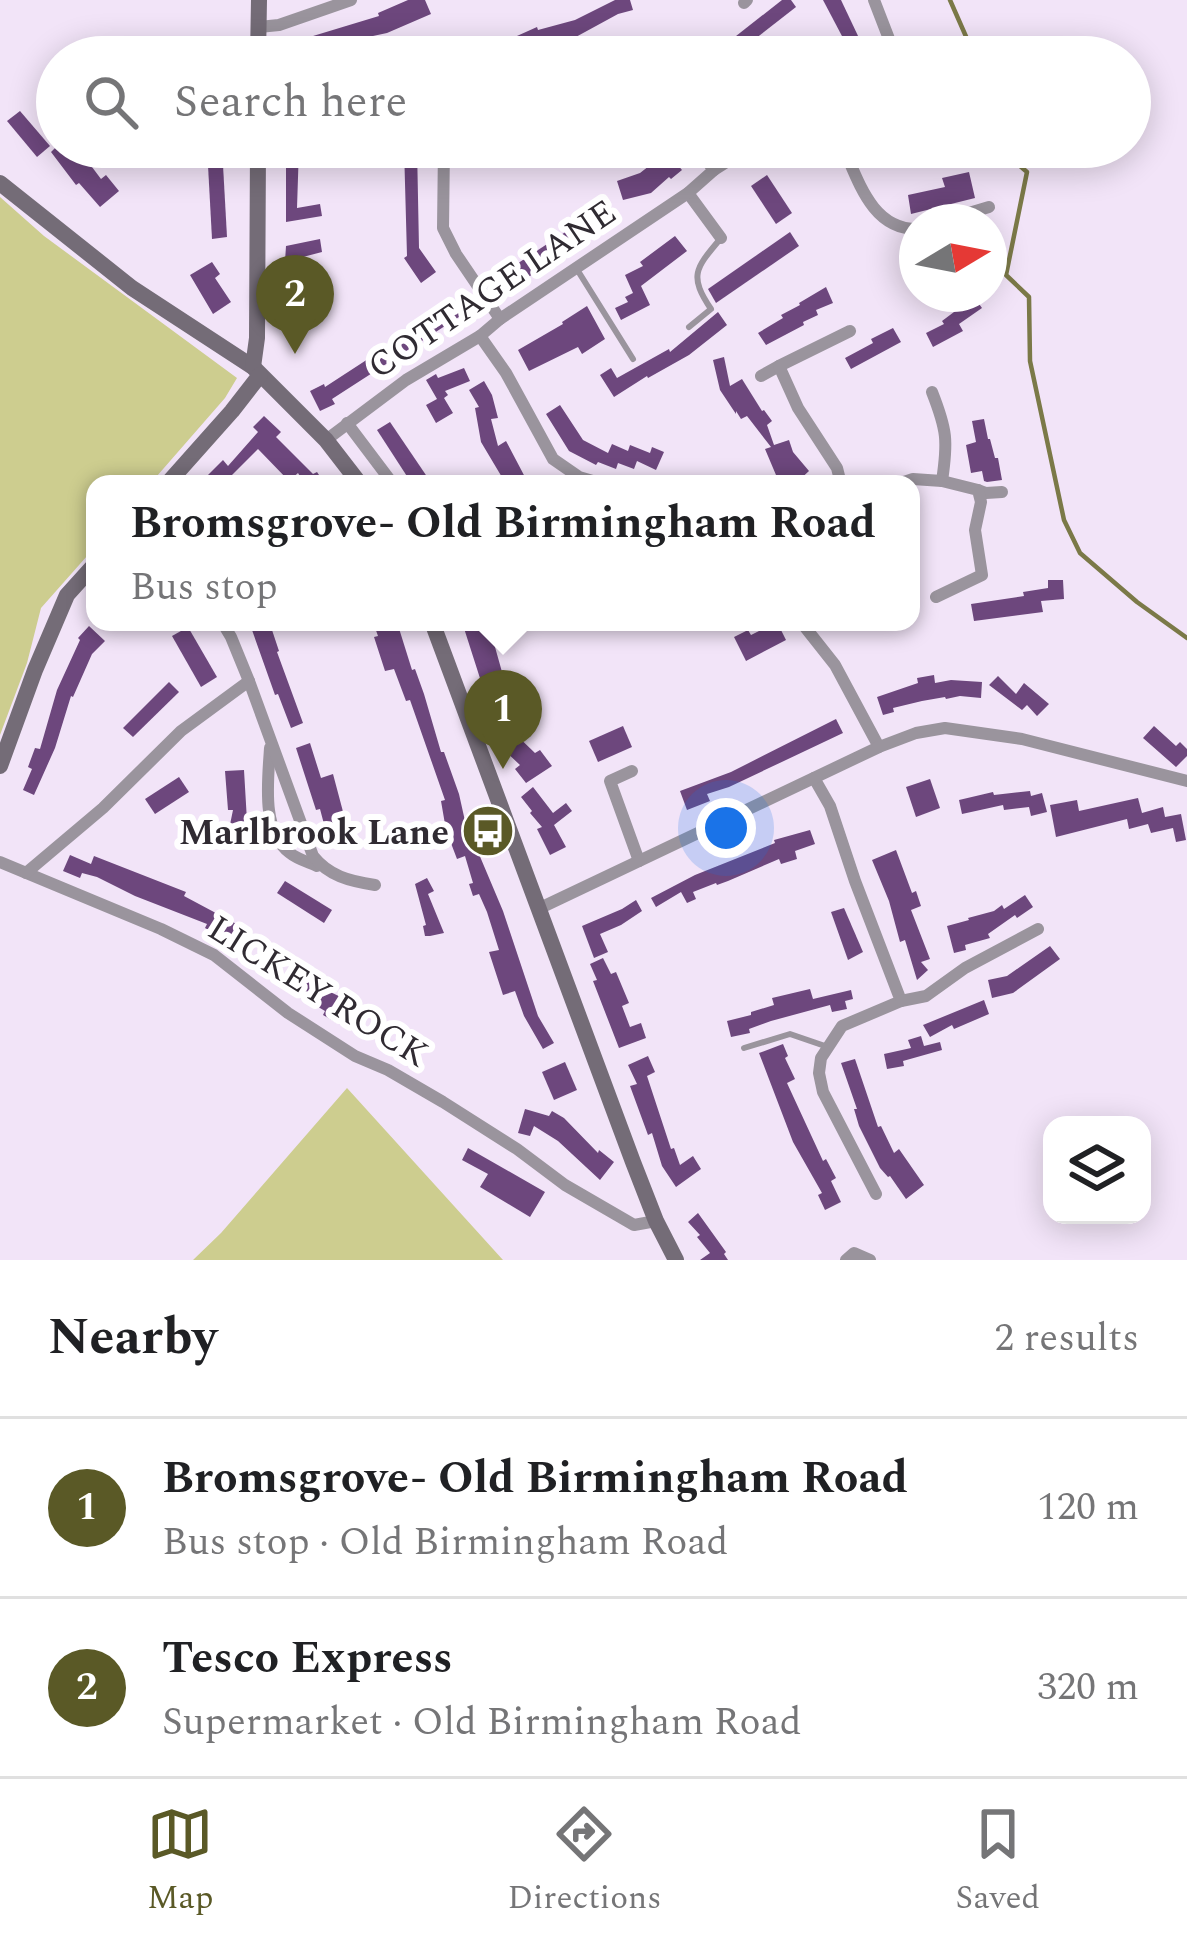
<!DOCTYPE html>
<html lang="en">
<head>
<meta charset="utf-8">
<style>
	:root { --surface:#fff; --page:#f2f2f2; --text:#202124; --muted:#757577; --line:#e0e0e0; --accent:#5a5926 }
	body { margin:0; font-family:Spectral,serif; background:var(--page); color:var(--text) }
	.controls { position:absolute; right:36px; bottom:36px; display:grid; overflow:hidden; border-radius:24px; box-shadow:0 6px 30px #0003 }
	.controls button { width:108px; height:108px; display:grid; place-items:center; padding:0; border:0; border-bottom:3px solid var(--line); background:var(--surface); color:var(--text); font:60px sans-serif }
	.compass { position:absolute; left:899px; top:204px; width:108px; height:108px; border-radius:50%; background:var(--surface); box-shadow:0 6px 30px #0003; rotate:80deg }
	.you { position:absolute; left:726px; top:828px; width:42px; height:42px; margin:-30px; border:9px solid #fff; border-radius:50%; background:#1a73e8; box-shadow:0 0 0 18px #1a73e833 }
	.badge { display:grid; place-items:center; width:78px; height:78px; border-radius:50%; background:var(--accent); color:#fff; font-size:39px; font-weight:700 }
	.pin { position:absolute; translate:-50% -99px; filter:drop-shadow(0 3px 6px #0008) }
	.pin::after { content:''; position:absolute; top:63px; width:42px; height:36px; background:inherit; clip-path:polygon(0 0,100% 0,50% 100%) }
	.popup { position:absolute; left:86px; top:475px; width:834px; height:156px; box-sizing:border-box; display:grid; place-content:center; border-radius:24px; background:var(--surface); filter:drop-shadow(0 3px 9px #0005); font-size:39px; white-space:nowrap; color:var(--muted) }
	.popup b { font-size:45px; color:var(--text) }
	.popup::after { content:''; position:absolute; left:50%; top:100%; margin-left:-24px; border:24px solid transparent; border-top-color:var(--surface) }
	.list { margin:0; padding:0; list-style:none }
	h2 { display:flex; justify-content:space-between; align-items:center; height:156px; margin:0; padding:0 48px; font-size:51px }
	h2 small { font-size:39px; font-weight:400; color:var(--muted) }
	.list li { display:grid; grid-template-columns:78px 1fr auto; gap:36px; align-items:center; box-sizing:border-box; height:180px; padding:0 48px; border-top:3px solid var(--line) }
	.list b { display:block; font-size:45px; white-space:nowrap }
	.list p { margin:0; font-size:39px; white-space:nowrap; color:var(--muted) }
	.list em { font-size:39px; font-style:normal; color:var(--muted) }
	.icon { flex:none; width:66px; height:66px; fill:none; stroke:currentColor; stroke-width:2; stroke-linecap:round; stroke-linejoin:round }
	.map { position:relative; flex:none; width:1187px; height:1260px; overflow:hidden }
	.search { position:absolute; background:var(--surface); box-shadow:0 6px 30px #0003; left:36px; right:36px; top:36px; height:132px; display:flex; align-items:center; gap:30px; box-sizing:border-box; padding:0 42px; border-radius:66px; color:var(--muted); font-size:45px }
	.sheet { height:516px; background:var(--surface) }
	nav { display:flex; justify-content:space-around; align-items:center; box-sizing:border-box; height:168px; border-top:3px solid var(--line); background:var(--surface); font-size:33px; color:var(--muted) }
	nav a { display:grid; justify-items:center; gap:6px }
	nav .on { color:var(--accent) }
	.map>svg:first-child { display:block }
	.green { fill:#cdcd8f }
	.lines { fill:none; stroke-linecap:round; stroke-linejoin:round }
	.stream { stroke:#7b7948; stroke-width:4.5 }
	.building { fill:#6d477d }
	.lane { stroke:#9a949d; stroke-width:6 }
	.street { stroke:#9a949d; stroke-width:12 }
	.secondary { stroke:#746c77; stroke-width:16 }
	.labels { text-anchor:middle; stroke-width:12; stroke-linejoin:round; paint-order:stroke }
	.street-label { font-size:36px; fill:#302b32; stroke:#fff }
	.poi-label { font-size:36px; font-weight:bold; fill:#302b32; stroke:#fff; text-anchor:end }
</style>
</head>
<body>
<div class="map">
<svg width="1187" height="1260" viewBox="0 0 1187 1260">
	<rect width="100%" height="100%" fill="#f2e4f8"/>
	<g class="green">
		<path d="M0 197 44 236 237 378 225 398 150 484H95V547L41 608 27 663 0 735Z"/>
		<path d="M347 1088 503 1260H193L221 1233Z"/>
	</g>
	<g class="lines">
		<g class="stream">
			<path d="M950 0 975 57"/>
			<path d="M1010 147 1012 159 1027 172 1006 275 1029 297 1030 361 1064 520 1080 553 1137 602 1187 638"/>
		</g>
	</g>
	<g class="building">
		<path d="M408 0H425L431 14 387 33 359 39 321 52 313 36 379 16 378 13Z"/>
		<path d="M615 0H630L633 10 618 14 574 38 551 44 550 38 507 57H470L537 27 538 30 575 20Z"/>
		<path d="M782 0H791L796 7 732 57H722L717 51Z"/>
		<path d="M823 0H841L868 57H853Z"/>
		<path d="M20 111 50 146 37 157 7 121Z"/>
		<path d="M56 147H77L101 179 106 175 119 191 100 207 79 183 76 185 51 152Z"/>
		<path d="M207 147H222L227 237 212 239Z"/>
		<path d="M286 147H299L297 208 320 204 322 216 286 222Z"/>
		<path d="M404 147H417L419 248 436 272 421 283 404 258 407 256Z"/>
		<path d="M667 152 682 170 671 179 669 177 651 193 623 200 617 181 640 173Z"/>
		<path d="M969 172 975 198 911 214 908 195 945 187 942 178Z"/>
		<path d="M767 175 792 213 776 224 751 186Z"/>
		<path d="M605 206 614 220 509 290 500 275Z"/>
		<path d="M790 232 799 246 716 303 708 289Z"/>
		<path d="M675 236 687 251 641 286 650 305 621 320 615 308 628 302 625 297 633 293 625 275 643 266 640 262Z"/>
		<path d="M320 239 322 252 299 258 297 287 301 286 304 308 285 311 283 293 286 246Z"/>
		<path d="M212 262 220 274 215 278 231 302 213 314 190 275Z"/>
		<path d="M826 287 833 303 816 310 818 315 803 322 804 325 766 345 758 333 783 318 781 315 800 305 799 303Z"/>
		<path d="M974 297 982 308 959 324 963 331 933 347 926 333 944 324 942 321Z"/>
		<path d="M454 303 462 315 332 399 335 404 320 411 310 391 324 384 325 387Z"/>
		<path d="M587 306 605 339 582 354 578 347 529 371 518 350 563 324 562 322Z"/>
		<path d="M718 312 727 325 689 355 648 378 647 376 614 397 600 375 611 368 617 378 669 349 670 352Z"/>
		<path d="M893 328 901 342 851 369 845 358 873 343 871 339Z"/>
		<path d="M724 357 730 386 742 379 762 411 764 410 772 421 767 425 774 445 789 440 793 452 809 471 795 484H783L776 475 765 449 771 447 747 416 741 419 736 411V414L720 390 713 360Z"/>
		<path d="M464 368 470 381 445 391 448 395 444 398 453 413 436 423 426 405 437 399 426 380 436 374 438 378Z"/>
		<path d="M484 381 492 395 498 418 491 419 498 446 506 441 526 479 518 484H506L481 442 475 408 479 407 469 390Z"/>
		<path d="M560 405 583 440 608 453 612 444 628 451 630 445 650 453 652 447 664 452 656 470 637 461 634 469 618 463 616 469 598 462 596 465 569 451 546 414Z"/>
		<path d="M264 416 281 432 276 437 313 474 317 472 325 484H299L303 481 298 473 289 481 258 449 223 484H210L205 478 223 460 228 466 258 432 253 427Z"/>
		<path d="M984 419 988 439H990L995 458H998L1002 480 987 482 984 481 982 471 971 473 966 445 976 442 972 421Z"/>
		<path d="M390 422 432 484H412L377 430Z"/>
		<path d="M1048 580H1063L1064 599 1041 601 1043 612 974 621 971 604 1024 596 1023 592 1048 588Z"/>
		<path d="M373 622H397L412 670 415 669 424 694 441 752H444L459 794 465 821 503 911 538 1016 554 1043 543 1049 524 1016 515 991 503 995 489 952 499 950 487 912 479 894 473 896 469 884 473 883 465 856 457 859 446 830 441 801 445 800 410 700 406 701 394 669 385 671 374 637 378 636Z"/>
		<path d="M462 622H488L511 704 498 708 511 725 508 727 535 753 540 750 552 766 526 783 515 769 520 765 501 747 505 743 491 724 494 722Z"/>
		<path d="M777 622 786 640 746 661 734 637 748 630 751 635Z"/>
		<path d="M270 624 279 651 277 652 303 723 291 728 278 694 275 695 252 630Z"/>
		<path d="M89 626 105 641 92 654 73 697 71 696 55 748 34 795 23 790 32 769 28 767 35 748 40 749 57 690 80 640 78 638Z"/>
		<path d="M188 627 217 677 201 687 172 636Z"/>
		<path d="M934 675 935 683 951 680 982 682 981 698 960 696 946 699 945 697 922 701 893 708 894 712 883 715 877 697 918 683 917 678Z"/>
		<path d="M998 676 1016 694 1024 683 1049 704 1037 716 1027 705 1022 710 989 685Z"/>
		<path d="M169 682 179 692 133 737 123 728Z"/>
		<path d="M836 719 843 733 729 787 707 794 710 801 687 810 680 791 731 772Z"/>
		<path d="M623 726 632 747 598 762 589 741Z"/>
		<path d="M1154 726 1176 746 1180 742 1187 749V756L1176 767 1143 738Z"/>
		<path d="M310 743 321 778 333 774 350 838 329 843 320 809 316 810 296 748Z"/>
		<path d="M244 770 247 821 242 848 226 844 233 810H228L225 771Z"/>
		<path d="M179 777 189 792 155 814 145 799Z"/>
		<path d="M930 779 940 808 916 817 906 787Z"/>
		<path d="M533 787 553 813 566 803 572 811 554 825 566 847 550 855 537 829 542 827 530 813 532 811 521 797Z"/>
		<path d="M1030 791 1031 796 1042 793 1047 812 1031 816 1029 807 1004 810 1003 805 962 814 959 800 993 792 994 795Z"/>
		<path d="M1138 798 1142 813 1163 807 1165 817 1181 814 1186 840 1176 842 1173 828 1151 833 1148 824 1129 829 1127 819 1056 837 1050 805 1077 800 1079 811Z"/>
		<path d="M810 830 815 844 795 851 797 859 781 864 779 859 728 881 717 885 716 883 693 892 696 899 687 903 681 892 656 907 651 898 695 875 775 843 774 840Z"/>
		<path d="M896 850 912 893 916 891 921 906 911 910 930 959 921 962 928 970 917 980 905 940 900 942 889 901 872 860Z"/>
		<path d="M70 855 91 864 94 856 186 892 184 896 242 927 238 938 220 931 218 935 205 928 207 924 135 896 97 877 82 873 80 878 63 871Z"/>
		<path d="M427 878 434 891 428 894 444 933 430 936H425L423 926 426 925 415 884Z"/>
		<path d="M285 881 332 910 324 923 277 893Z"/>
		<path d="M1025 895 1033 907 1017 918 1015 915 988 934 990 938 965 945 966 950 954 953 947 926 969 920 968 918 994 911 1002 905 1004 909Z"/>
		<path d="M636 900 642 911 621 925 600 934 608 952 594 958 582 926 622 909Z"/>
		<path d="M844 908 863 952 848 960 831 912Z"/>
		<path d="M1050 946 1060 959 1013 993 992 998 988 980 1007 976Z"/>
		<path d="M603 958 611 974 616 972 629 1003 622 1006 630 1027 641 1023 646 1038 619 1048 593 981 597 980 590 964Z"/>
		<path d="M295 975 349 1001 337 1023 323 1015 325 1011 288 989Z"/>
		<path d="M810 989 813 999 851 990 853 999 845 1001 847 1009 832 1012 830 1005 771 1021 749 1029 750 1033 731 1037 727 1021 751 1015V1012L774 1005 772 998Z"/>
		<path d="M984 1000 989 1014 954 1029 952 1025 930 1037 923 1025Z"/>
		<path d="M921 1036 924 1046 940 1042 942 1050 903 1061 904 1066 887 1069 884 1054 911 1048 908 1040Z"/>
		<path d="M783 1044 788 1056 785 1058 795 1079 787 1083 823 1161 826 1159 836 1178 831 1181 841 1202 825 1210 818 1195 822 1193 793 1142 759 1053Z"/>
		<path d="M648 1056 655 1072 647 1076 671 1149 674 1148 680 1165 693 1156 701 1169 676 1187 662 1166 652 1133 648 1135 630 1086 637 1084 628 1065Z"/>
		<path d="M855 1059 878 1127 881 1126 894 1153 899 1149 924 1185 906 1199 890 1176 888 1177 880 1168 859 1126 854 1109H857L841 1063Z"/>
		<path d="M565 1062 577 1090 554 1100 542 1072Z"/>
		<path d="M525 1109 549 1116 552 1111 564 1118 598 1153 599 1150 614 1162 600 1180 558 1141 534 1126 530 1136 518 1133Z"/>
		<path d="M468 1148 545 1192 530 1217 480 1187 488 1174 462 1160Z"/>
		<path d="M698 1213 726 1252 724 1254 728 1260H700L710 1253 697 1237 700 1235 688 1222Z"/>
	</g>
	<g class="lines">
		<g class="lane">
			<path d="M578 271 633 359"/>
			<path d="M689 327 711 309C688 275 696 268 721 238"/>
			<path d="M744 1048 790 1034 825 1046"/>
		</g>
		<g class="street">
			<path d="M874 0 896 57"/>
			<path d="M744 3 747 0"/>
			<path d="M259 27 279 25 351 0"/>
			<path d="M580 57C599 48 612 40 629 57"/>
			<path d="M444 147 443 228 456 254 500 319"/>
			<path d="M696 147 714 170"/>
			<path d="M843 147C859 182 872 229 917 229"/>
			<path d="M688 193 721 238"/>
			<path d="M939 222 989 207"/>
			<path d="M480 336 506 373 553 459 579 477 603 484"/>
			<path d="M761 376 779 366"/>
			<path d="M347 423 393 484"/>
			<path d="M326 440 406 380 480 336 500 319 688 193 714 170 750 147"/>
			<path d="M841 484 837 468 798 408 779 366 850 331"/>
			<path d="M898 484 913 479 942 481C948 441 947 430 932 392"/>
			<path d="M978 490 986 493 1002 492"/>
			<path d="M936 597 982 575 975 530 981 502 978 490 942 481"/>
			<path d="M222 622 231 637 249 681"/>
			<path d="M801 622 835 665 879 747"/>
			<path d="M270 748C268 781 261 831 290 853 297 859 308 862 317 866"/>
			<path d="M632 771 610 781 639 861"/>
			<path d="M814 778 830 806 855 881 901 1001 842 1026 821 1058 819 1073 823 1092 876 1194"/>
			<path d="M0 862 161 929 214 955 288 1013 355 1056 388 1070 443 1102 517 1149 565 1185 634 1225 656 1221"/>
			<path d="M26 873 103 808 181 731 249 681 313 856C329 876 349 881 375 885"/>
			<path d="M538 909 879 747 916 733 945 728 1022 739 1187 781"/>
			<path d="M901 1001 926 996 965 968 1038 929"/>
			<path d="M846 1260 854 1253 870 1260"/>
		</g>
		<g class="secondary">
			<path d="M258 57 259 0"/>
			<path d="M0 183 132 288 253 367 326 440 360 484"/>
			<path d="M253 367 257 338 258 147"/>
			<path d="M167 484 232 411 260 375"/>
			<path d="M432 622 633 1162 656 1221 676 1260"/>
			<path d="M0 766 35 670 67 595 95 564"/>
		</g>
	</g>
	<defs>
		<g id="bus-disc" transform="scale(2.7)"><circle r="9.5" fill="#5a5926" stroke="#fff"/><path d="M-5-6H5V4H4V6H2V4H-2V6H-4V4H-5ZM-3.5-4V0h7V-4ZM-3.5 1.2v1.5H-2V1.2ZM2 1.2v1.5H3.5V1.2Z" fill="#fff"/></g>
	</defs>
	<g fill-rule="evenodd">
		<use href="#bus-disc" x="488" y="831"/>
	</g>
	<g class="labels">
		<g class="street-label">
			<text transform="translate(491 288) rotate(-34)" y="13">COTTAGE LANE</text>
			<text transform="translate(319 990) rotate(32)" y="13">LICKEY ROCK</text>
		</g>
		<g class="poi-label">
			<text x="449" y="844">Marlbrook Lane</text>
		</g>
	</g>
</svg>
<div class="controls">
<button><svg class="icon" aria-label="layers" viewBox="0 0 24 24"><path d="M12 4l9 5-9 5-9-5zM3 14l9 5 9-5"/></svg></button>
</div>
<svg class="compass" viewBox="-18 -18 36 36"><path d="M0-13l5 13h-10z" fill="#e53935"/><path d="M0 13l5-13h-10z" fill="#757577"/></svg>
<div class="you"></div>
<div class="pin badge" style="left:503px;top:769px">1</div>
<div class="popup"><b>Bromsgrove- Old Birmingham Road</b>Bus stop</div>
<div class="pin badge" style="left:295px;top:354px">2</div>
<div class="search"><svg class="icon" aria-label="search" viewBox="0 0 24 24"><circle cx="10" cy="10" r="6"/><path d="M15 15l6 6"/></svg>Search here</div>
</div>
<section class="sheet">
<h2>Nearby<small>2 results</small></h2>
<ul class="list">
<li><span class="badge">1</span><div><b>Bromsgrove- Old Birmingham Road</b><p>Bus stop · Old Birmingham Road</p></div><em>120 m</em></li>
<li><span class="badge">2</span><div><b>Tesco Express</b><p>Supermarket · Old Birmingham Road</p></div><em>320 m</em></li>
</ul>
</section>
<nav>
<a class="on"><svg class="icon" aria-label="map" viewBox="0 0 24 24"><path d="M3 6l6-2 6 2 6-2v14l-6 2-6-2-6 2zM9 4v14M15 6v14"/></svg>Map</a>
<a><svg class="icon" aria-label="directions" viewBox="0 0 24 24"><path d="M12 3l9 9-9 9-9-9zM9 14v-3h6M13 9l2 2-2 2"/></svg>Directions</a>
<a><svg class="icon" aria-label="saved" viewBox="0 0 24 24"><path d="M7 4h10v16l-5-4-5 4z"/></svg>Saved</a>
</nav>
</body>
</html>
